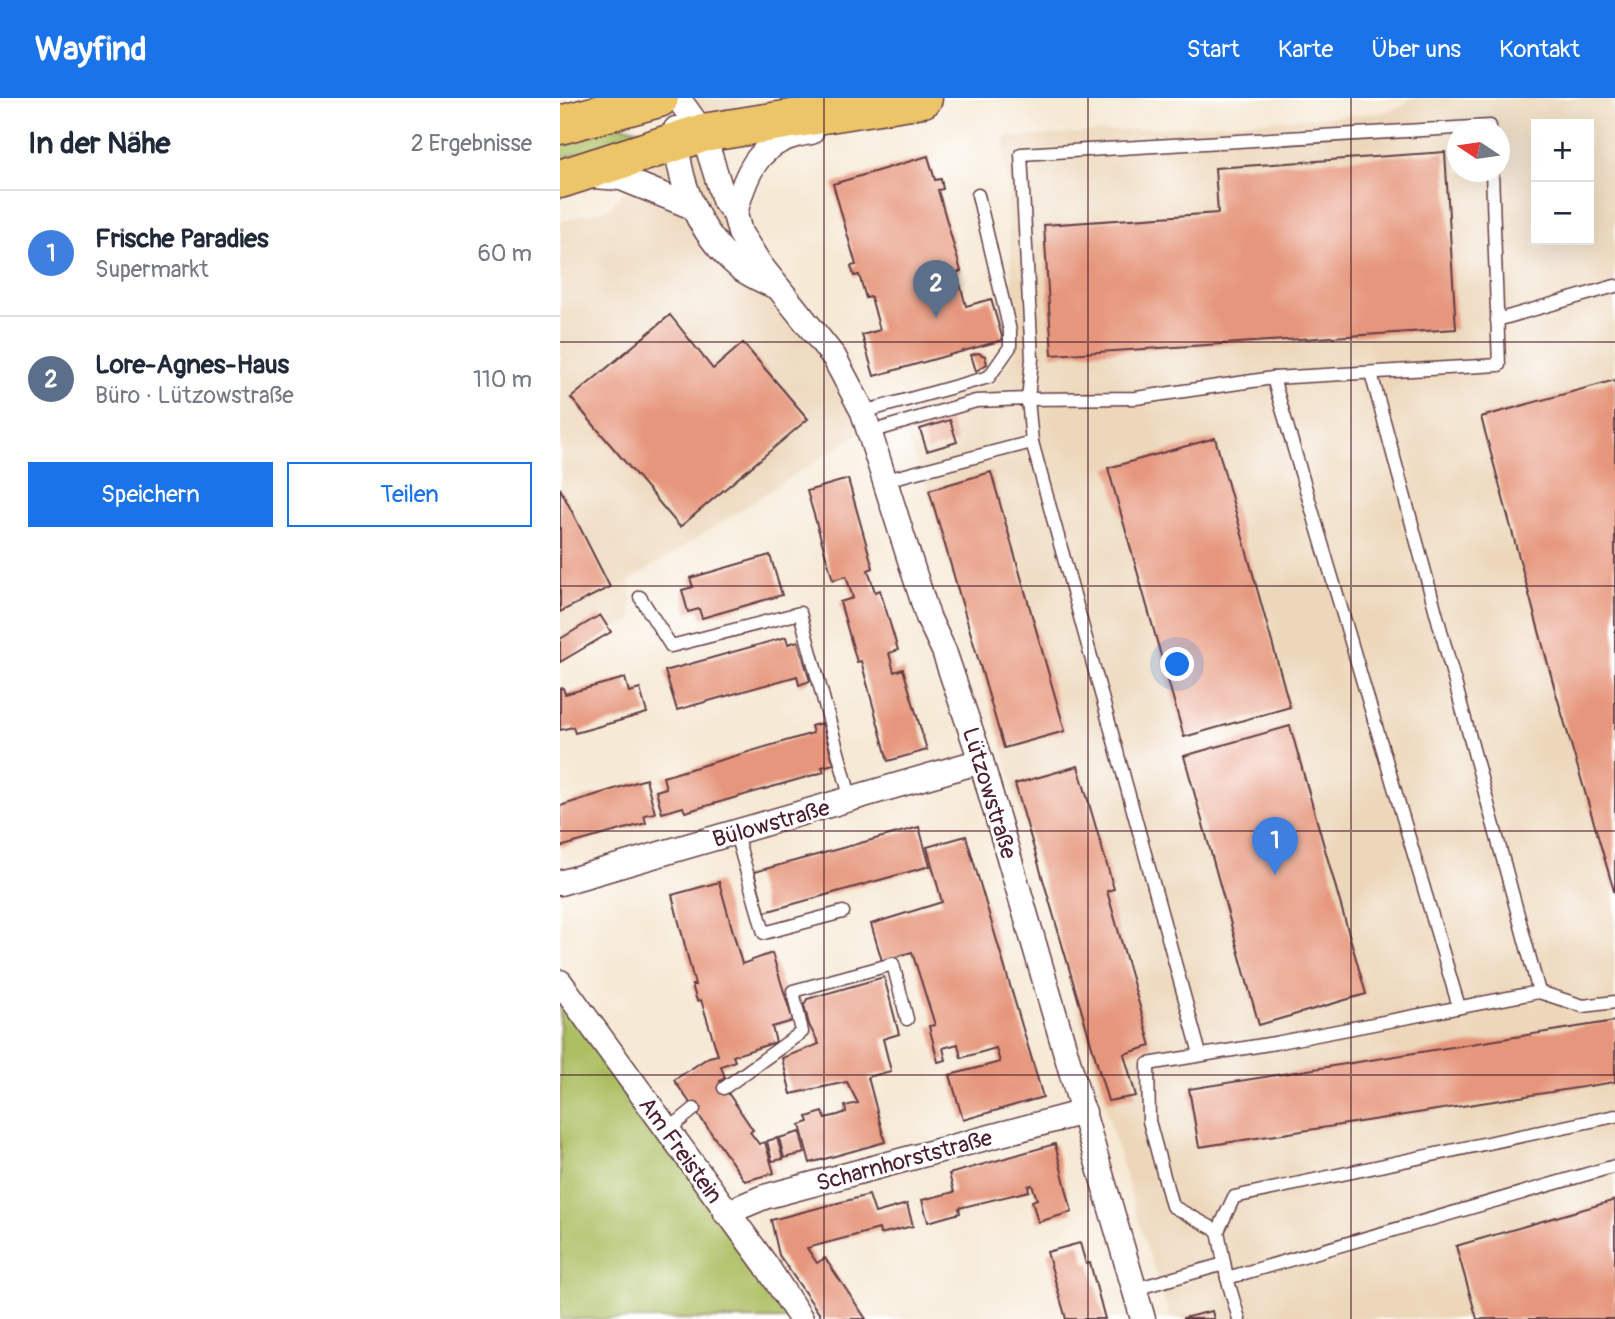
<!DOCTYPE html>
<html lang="de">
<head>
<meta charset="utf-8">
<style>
	:root { --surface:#fff; --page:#f6f6f7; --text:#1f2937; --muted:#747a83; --line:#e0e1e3; --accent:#1a73e8 }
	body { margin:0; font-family:Pangolin,sans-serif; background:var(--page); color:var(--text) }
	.controls { position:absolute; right:21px; top:21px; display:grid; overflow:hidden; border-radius:0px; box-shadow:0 7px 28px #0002 }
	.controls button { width:63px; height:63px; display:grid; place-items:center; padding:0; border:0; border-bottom:2px solid var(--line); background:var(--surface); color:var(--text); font:35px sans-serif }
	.compass { position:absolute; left:887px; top:21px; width:63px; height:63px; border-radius:50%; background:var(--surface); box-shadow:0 7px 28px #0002; rotate:283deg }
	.you { position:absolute; left:618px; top:567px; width:24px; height:24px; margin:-18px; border:5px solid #fff; border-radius:50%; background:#1a73e8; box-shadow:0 0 0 10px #1a73e833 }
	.badge { display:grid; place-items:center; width:46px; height:46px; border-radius:50%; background:var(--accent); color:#fff; font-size:23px; font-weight:700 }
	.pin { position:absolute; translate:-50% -58px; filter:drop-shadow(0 2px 4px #0008) }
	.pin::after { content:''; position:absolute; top:37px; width:24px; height:21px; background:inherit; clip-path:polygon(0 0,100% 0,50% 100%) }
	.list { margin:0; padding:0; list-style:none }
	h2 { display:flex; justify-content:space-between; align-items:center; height:91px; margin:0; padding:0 28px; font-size:30px }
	h2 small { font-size:23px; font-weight:400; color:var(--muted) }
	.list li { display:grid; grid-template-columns:46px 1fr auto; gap:21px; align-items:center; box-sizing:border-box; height:126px; padding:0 28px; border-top:2px solid var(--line) }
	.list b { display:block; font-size:26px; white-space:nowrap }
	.list p { margin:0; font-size:23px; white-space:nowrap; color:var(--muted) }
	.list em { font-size:23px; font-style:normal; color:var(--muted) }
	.actions { display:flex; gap:14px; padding:21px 28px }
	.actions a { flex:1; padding:16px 0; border:2px solid var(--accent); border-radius:0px; text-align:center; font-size:24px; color:var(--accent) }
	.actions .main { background:var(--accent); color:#fff }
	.map { position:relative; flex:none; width:1055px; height:1221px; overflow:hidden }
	header { display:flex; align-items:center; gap:42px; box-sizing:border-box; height:98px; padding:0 35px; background:var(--accent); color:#fff }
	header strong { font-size:33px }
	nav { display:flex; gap:38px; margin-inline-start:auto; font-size:24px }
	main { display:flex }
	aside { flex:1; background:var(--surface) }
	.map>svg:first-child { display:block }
	.built { fill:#ecd7ba; fill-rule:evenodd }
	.green { fill:#abbe61; stroke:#7a6e46; stroke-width:2 }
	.building { fill:#e6967b }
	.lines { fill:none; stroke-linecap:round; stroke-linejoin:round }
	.lane-casing { stroke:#643d44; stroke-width:15 }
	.street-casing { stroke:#643d44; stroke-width:27 }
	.primary-casing { stroke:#643d44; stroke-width:41 }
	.lane { stroke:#fff; stroke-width:12 }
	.street { stroke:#fff; stroke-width:24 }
	.primary { stroke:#ecc569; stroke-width:38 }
	.grid { fill:none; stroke:#4a1f2b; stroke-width:2; stroke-opacity:0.55 }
	.labels { text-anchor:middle; stroke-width:6; stroke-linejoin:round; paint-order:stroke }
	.street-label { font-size:23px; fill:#4a1f2b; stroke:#fff }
</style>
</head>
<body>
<header>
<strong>Wayfind</strong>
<nav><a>Start</a><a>Karte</a><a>Über uns</a><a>Kontakt</a></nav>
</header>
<main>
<aside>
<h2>In der Nähe<small>2 Ergebnisse</small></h2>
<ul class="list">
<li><span class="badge" style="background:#3f7fe0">1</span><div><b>Frische Paradies</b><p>Supermarkt</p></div><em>60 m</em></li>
<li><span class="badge" style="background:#5c6f8a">2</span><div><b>Lore-Agnes-Haus</b><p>Büro · Lützowstraße</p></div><em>110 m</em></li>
</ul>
<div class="actions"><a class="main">Speichern</a><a>Teilen</a></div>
</aside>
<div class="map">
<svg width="1055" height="1221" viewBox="0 0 1055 1221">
	<rect width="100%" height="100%" fill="#fff"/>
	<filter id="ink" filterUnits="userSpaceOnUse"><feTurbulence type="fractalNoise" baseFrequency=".0143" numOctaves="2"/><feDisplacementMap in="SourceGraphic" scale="14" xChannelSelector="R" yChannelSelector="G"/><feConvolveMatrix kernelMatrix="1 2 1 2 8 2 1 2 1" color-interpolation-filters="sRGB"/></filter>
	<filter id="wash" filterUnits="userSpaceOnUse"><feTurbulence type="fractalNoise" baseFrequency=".00686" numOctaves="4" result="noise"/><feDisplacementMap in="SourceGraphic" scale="28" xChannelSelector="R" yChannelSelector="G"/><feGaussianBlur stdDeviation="1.57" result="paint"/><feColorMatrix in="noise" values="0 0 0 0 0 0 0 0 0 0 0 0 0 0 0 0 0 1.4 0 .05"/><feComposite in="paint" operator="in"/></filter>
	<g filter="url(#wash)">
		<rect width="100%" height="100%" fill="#f6e9d5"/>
		<g class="built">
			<path d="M124 0H342L143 33Z"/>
			<path d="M850 0H1051L1055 26V1221H611L581 1132 368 392 336 314 433 286 456 254 444 40 823 15 844 7ZM976 26H1029V142H976ZM898 32H940V74H898Z"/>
			<path d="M142 36 162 102 272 261 306 331 70 483 72 522 0 554V124L47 111 114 43Z"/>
		</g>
		<g class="green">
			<path d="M60 27 89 34 0 61V42Z"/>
			<path d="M0 890 237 1221H0Z"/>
		</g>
		<g id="blocks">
			<g class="building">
				<path d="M885 54 896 231 492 257 484 127 658 115 655 70Z"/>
				<path d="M368 58 375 82 381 81 383 91 378 92 401 173 397 175 406 208 431 201 443 242 314 278 302 237 320 232 311 199 306 200 299 177 294 178 291 168 296 167 273 86Z"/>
				<path d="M110 217 153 271 183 245 248 321 120 429 11 300Z"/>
				<path d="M418 255 425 258 427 266 416 273 411 257Z"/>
				<path d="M1055 282V792L1054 793 995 592 921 319Z"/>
				<path d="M390 322 397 344 367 353 360 331Z"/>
				<path d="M655 340 730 609 624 639 548 370Z"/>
				<path d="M431 374 505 633 444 650 369 392Z"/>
				<path d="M288 381 313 470 308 472 315 494 320 492 338 552 329 555 334 574 343 571 367 652 328 663 301 563 297 564 280 504 293 500 286 478 273 482 247 393Z"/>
				<path d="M0 390 50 489 0 514Z"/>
				<path d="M210 457 222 497 142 520 139 511 128 514 122 492 133 489 130 480Z"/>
				<path d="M40 517 51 534 0 564V541Z"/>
				<path d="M226 539 228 546 238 543 250 583 239 587 237 578 117 612 105 573Z"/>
				<path d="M65 580 69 594 80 591 87 615 15 635 13 629 0 632V591L3 590 5 596Z"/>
				<path d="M262 625 274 666 262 669 264 674 125 714 123 709 102 715 96 693 106 690 103 679 253 635 251 628Z"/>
				<path d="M730 628 806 896 699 927 624 658Z"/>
				<path d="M518 668 554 791 547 793 591 948 564 956 576 998 548 1003 455 686Z"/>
				<path d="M86 681 95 715 84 717 86 725 0 749V708Z"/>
				<path d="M359 729 370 768 205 814 194 774Z"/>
				<path d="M406 738 483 999 403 1022 390 977 440 964 436 950 401 960 398 946 383 950 386 962 378 964 369 928 375 927 352 854 322 863 311 826 382 804 367 749Z"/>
				<path d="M159 784 182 866 212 855 233 923 212 929 216 944 173 958 175 963 161 968 165 980 160 983 193 1032 190 1034 199 1046 205 1044 214 1075 185 1083 114 982 149 959 158 957 141 902 137 903 132 887H135L112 797Z"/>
				<path d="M324 879 339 936 323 941 331 973 308 979 325 1044 250 1065 240 1027 249 1024 247 1019 263 1014 265 1020 278 1017 286 1014 285 1008 298 1005 287 984 231 996 222 960 259 946 249 927 244 907 247 901Z"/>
				<path d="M1055 923V984L639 1049 629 991Z"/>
				<path d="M240 1034 245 1055 224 1060 219 1040Z"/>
				<path d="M217 1040 223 1061 212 1063 207 1043Z"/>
				<path d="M495 1046 512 1114 478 1124 472 1103 477 1101 472 1087 468 1088 469 1093 399 1110 400 1115 368 1124 362 1102 394 1094 389 1076Z"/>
				<path d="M309 1097 315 1115 347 1106 353 1128 320 1136 319 1131 247 1150 257 1165 265 1160 306 1221H263L219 1157 211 1122Z"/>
				<path d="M1055 1102V1221H917L896 1148Z"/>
				<path d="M520 1145 526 1166 530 1165 545 1221H506L487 1154Z"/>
				<path d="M652 1213 654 1221H623V1220Z"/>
			</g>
		</g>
	</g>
	<g filter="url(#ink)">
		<use href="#blocks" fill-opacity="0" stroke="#643d44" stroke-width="2"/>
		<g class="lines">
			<g class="lane-casing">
				<g id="lane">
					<path d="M930 32V28L461 56 472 261 468 301 576 300 713 280 939 267 932 74"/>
					<path d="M937 222 1055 188"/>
					<path d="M811 275 979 894"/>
					<path d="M713 280 899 909"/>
					<path d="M303 314 429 279 450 249V233L418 97"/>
					<path d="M310 334 416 303 468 301 472 344 640 956"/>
					<path d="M326 382 472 344"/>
					<path d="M80 499 111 548 240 515 291 702"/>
					<path d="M176 736 204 835 283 814"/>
					<path d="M1055 904 1023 908 979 894 715 945 588 966 589 1023 612 1108 658 1133 667 1180 1055 1068"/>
					<path d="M164 990 242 934 233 893 333 866 347 921"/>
					<path d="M107 1033 134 1011"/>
					<path d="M658 1133 674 1099 1055 1018"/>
					<path d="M667 1180 679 1221"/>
					<path d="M575 1191 664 1166"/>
				</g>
			</g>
			<g class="street-casing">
				<g id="street">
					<path d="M118 0 143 35 164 102 175 116 180 135 201 168 274 259 303 314 368 519 384 553 421 663 583 1221"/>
					<path d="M116 31C117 84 137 134 179 169 188 176 201 182 212 187"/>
					<path d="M33 78 61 80 130 108"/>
					<path d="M175 116C186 71 201 40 251 34"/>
					<path d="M0 785 421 663"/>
					<path d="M0 884 206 1167 241 1221"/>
					<path d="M166 1115 204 1099 524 1014"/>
				</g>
			</g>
			<g class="primary-casing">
				<g id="primary">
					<path d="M0 27 99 0"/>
					<path d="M0 81 143 35 363 0"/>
				</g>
			</g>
			<use href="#lane" class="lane"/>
			<use href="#street" class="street"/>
			<use href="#primary" class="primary"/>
		</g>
	</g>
	<path class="grid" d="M264 0V1221M528 0V1221M791 0V1221M0 244H1055M0 488H1055M0 733H1055M0 977H1055"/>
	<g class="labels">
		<g class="street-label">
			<text transform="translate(430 695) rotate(73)" y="8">Lützowstraße</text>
			<text transform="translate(211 725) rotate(-16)" y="8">Bülowstraße</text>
			<text transform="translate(121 1052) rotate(54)" y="8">Am Freistein</text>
			<text transform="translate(344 1062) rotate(-15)" y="8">Scharnhorststraße</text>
		</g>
	</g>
</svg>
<div class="controls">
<button>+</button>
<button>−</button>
</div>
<svg class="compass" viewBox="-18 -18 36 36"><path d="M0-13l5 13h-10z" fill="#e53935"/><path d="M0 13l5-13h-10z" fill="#747a83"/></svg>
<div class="you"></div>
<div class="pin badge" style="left:715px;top:777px;background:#3f7fe0">1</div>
<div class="pin badge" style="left:376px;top:220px;background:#5c6f8a">2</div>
</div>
</main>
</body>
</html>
